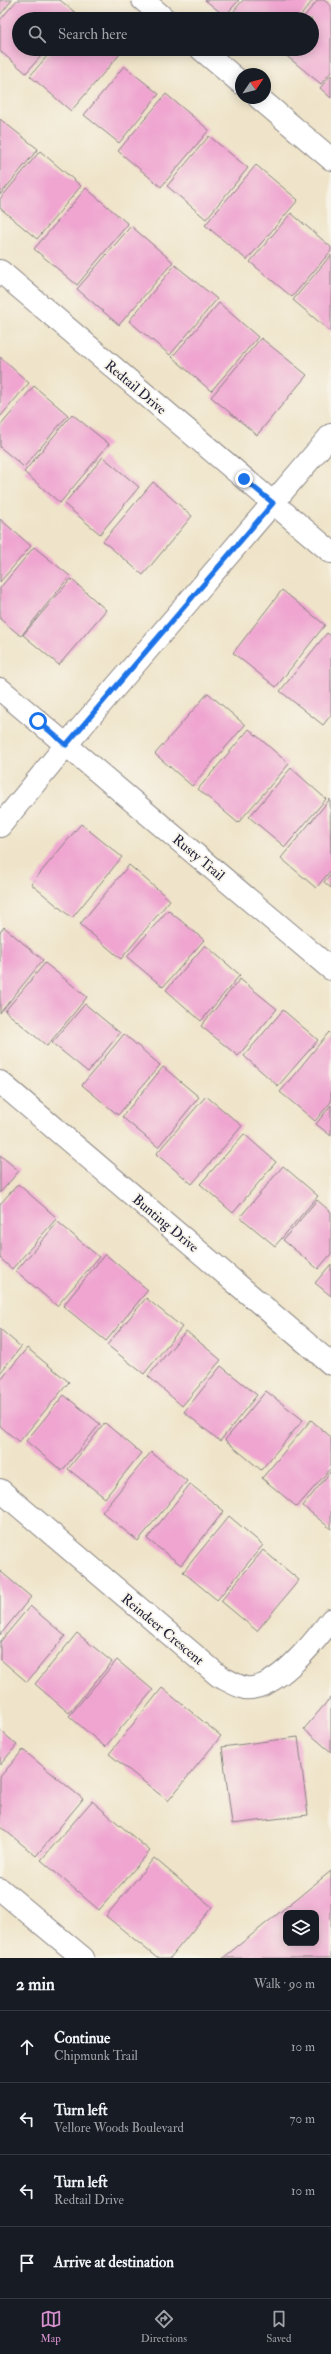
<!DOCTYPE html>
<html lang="en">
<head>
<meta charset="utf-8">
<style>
	:root { --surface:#171b24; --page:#242831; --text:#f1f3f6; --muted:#9ea1a6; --line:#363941; --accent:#d690ce }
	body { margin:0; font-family:"IM FELL Double Pica",serif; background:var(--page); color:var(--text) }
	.controls { position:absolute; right:12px; bottom:12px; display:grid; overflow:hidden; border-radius:8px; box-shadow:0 2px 10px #0003 }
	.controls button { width:36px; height:36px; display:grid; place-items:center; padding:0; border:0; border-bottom:1px solid var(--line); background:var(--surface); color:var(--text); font:20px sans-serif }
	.compass { position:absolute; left:235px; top:68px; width:36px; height:36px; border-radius:50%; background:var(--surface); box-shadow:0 2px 10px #0003; rotate:55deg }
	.stop { position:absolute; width:12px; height:12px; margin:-9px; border:3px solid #1a73e8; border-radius:50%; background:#fff }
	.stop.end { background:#1a73e8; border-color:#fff; box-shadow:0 1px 4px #0008 }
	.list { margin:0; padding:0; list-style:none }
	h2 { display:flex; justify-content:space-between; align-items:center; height:52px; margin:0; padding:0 16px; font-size:17px }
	h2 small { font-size:13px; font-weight:400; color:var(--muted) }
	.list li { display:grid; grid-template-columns:26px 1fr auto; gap:12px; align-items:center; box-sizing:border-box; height:72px; padding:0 16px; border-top:1px solid var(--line) }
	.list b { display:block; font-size:15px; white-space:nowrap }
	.list p { margin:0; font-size:13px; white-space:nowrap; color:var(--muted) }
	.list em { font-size:13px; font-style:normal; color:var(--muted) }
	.icon { flex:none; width:22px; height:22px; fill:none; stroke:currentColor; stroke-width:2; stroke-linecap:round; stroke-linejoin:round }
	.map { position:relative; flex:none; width:331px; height:1958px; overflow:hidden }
	.search { position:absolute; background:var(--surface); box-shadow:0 2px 10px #0003; left:12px; right:12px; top:12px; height:44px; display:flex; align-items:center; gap:10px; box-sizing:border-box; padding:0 14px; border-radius:22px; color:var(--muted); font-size:15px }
	.sheet { height:340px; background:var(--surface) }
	nav { display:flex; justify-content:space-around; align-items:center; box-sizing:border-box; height:56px; border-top:1px solid var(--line); background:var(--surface); font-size:11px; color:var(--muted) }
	nav a { display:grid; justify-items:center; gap:2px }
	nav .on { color:var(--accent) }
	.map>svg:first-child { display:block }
	.building { fill:#efa5d0; fill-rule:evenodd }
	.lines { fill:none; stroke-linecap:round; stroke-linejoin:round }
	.minor-casing { stroke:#888382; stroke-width:24 }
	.minor { stroke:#fff; stroke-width:22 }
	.route { stroke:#1a73e8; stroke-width:5 }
	.labels { text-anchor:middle; stroke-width:3.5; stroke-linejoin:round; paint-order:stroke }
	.street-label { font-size:14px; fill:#22223b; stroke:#f7f3e8 }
</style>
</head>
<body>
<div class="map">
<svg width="331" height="1958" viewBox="0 0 331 1958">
	<rect width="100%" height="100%" fill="#f7f3e8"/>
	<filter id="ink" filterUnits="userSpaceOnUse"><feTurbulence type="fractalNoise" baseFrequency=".025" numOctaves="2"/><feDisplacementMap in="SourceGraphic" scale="8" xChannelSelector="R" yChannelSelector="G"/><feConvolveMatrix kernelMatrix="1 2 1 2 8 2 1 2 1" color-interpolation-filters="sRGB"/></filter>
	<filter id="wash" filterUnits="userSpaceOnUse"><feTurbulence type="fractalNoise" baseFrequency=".012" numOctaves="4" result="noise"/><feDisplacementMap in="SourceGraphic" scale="16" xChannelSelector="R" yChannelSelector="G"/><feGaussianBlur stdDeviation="0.9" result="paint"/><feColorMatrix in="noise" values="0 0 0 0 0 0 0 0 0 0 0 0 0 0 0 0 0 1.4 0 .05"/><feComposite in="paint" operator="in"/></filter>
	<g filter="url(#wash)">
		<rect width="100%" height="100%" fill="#efe4c9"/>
		<g id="blocks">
			<g class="building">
				<path d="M0 0H12L0 15Z"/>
				<path d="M17 0H60L77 14 72 19H19V49H47L26 73 0 51V20Z"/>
				<path d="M205 0H239L225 16Z"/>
				<path d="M243 0H313L298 19H241L233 12Z"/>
				<path d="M318 0H324L331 6V72L321 84 278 49H312V19H302Z"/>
				<path d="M53 49H114L120 54 71 111 30 76Z"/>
				<path d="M124 66 159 94 119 143 84 115Z"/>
				<path d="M331 75V98L320 88Z"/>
				<path d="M166 94 209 130 161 187 118 151Z"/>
				<path d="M0 119 38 149 0 195Z"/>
				<path d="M209 136 248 168 206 219 167 186Z"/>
				<path d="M40 151 81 186 37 239 0 208V199Z"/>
				<path d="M256 165 298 200 247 260 205 225Z"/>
				<path d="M86 188 128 224 77 285 34 249Z"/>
				<path d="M291 213 331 247V251L292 297 250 262Z"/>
				<path d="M131 226 173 262 119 325 77 289Z"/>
				<path d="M331 255V332L293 300Z"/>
				<path d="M175 265 217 299 170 355 129 321Z"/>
				<path d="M219 303 258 337 211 391 172 357Z"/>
				<path d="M261 338 307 375 257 435 211 397Z"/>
				<path d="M0 357 29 383 0 417Z"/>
				<path d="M34 386 68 415 24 467 0 447V426Z"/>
				<path d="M72 414 109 444 60 503 24 472Z"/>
				<path d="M103 457 139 487 100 534 64 504Z"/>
				<path d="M153 482 192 516 143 575 103 541Z"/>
				<path d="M0 519 31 546 0 582Z"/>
				<path d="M34 547 70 576 21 636 0 619V588Z"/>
				<path d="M71 579 106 610 59 665 23 635Z"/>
				<path d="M282 590 325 625 276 687 233 653Z"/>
				<path d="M327 633 331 636V715L323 725 280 691Z"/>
				<path d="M208 693 245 725 192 786 155 754Z"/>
				<path d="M249 729 289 764 238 823 198 789Z"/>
				<path d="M291 768 326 799 285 847 249 817Z"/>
				<path d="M330 799 331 870 316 888 281 858Z"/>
				<path d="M81 824 122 857 72 918 31 884Z"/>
				<path d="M129 865 170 900 121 959 80 924Z"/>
				<path d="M331 873V888L324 882Z"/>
				<path d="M168 910 204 940 163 987 127 957Z"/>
				<path d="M4 927 43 960 0 1013V932Z"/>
				<path d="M205 945 240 975 201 1021 166 990Z"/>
				<path d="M45 963 87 997 47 1046 5 1011Z"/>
				<path d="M240 979 277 1009 238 1056 201 1026Z"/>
				<path d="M85 1004 120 1033 88 1072 52 1043Z"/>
				<path d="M283 1010 318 1040 278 1086 244 1056Z"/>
				<path d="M329 1032 331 1034V1102L315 1121 280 1092Z"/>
				<path d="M124 1034 160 1065 118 1115 82 1085Z"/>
				<path d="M163 1067 199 1097 158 1147 122 1117Z"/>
				<path d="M206 1096 242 1126 192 1184 156 1154Z"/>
				<path d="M331 1105V1136L316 1124Z"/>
				<path d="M244 1134 276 1162 233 1213 200 1184Z"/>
				<path d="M0 1155 19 1171 0 1193Z"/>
				<path d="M283 1166 318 1196 275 1246 240 1217Z"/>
				<path d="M18 1184 57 1218 12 1269 0 1258V1204Z"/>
				<path d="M317 1200 331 1212V1254L318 1269 283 1240Z"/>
				<path d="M58 1222 99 1257 57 1306 16 1271Z"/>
				<path d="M105 1254 148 1290 106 1341 63 1306Z"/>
				<path d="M331 1264V1296L315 1283Z"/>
				<path d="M146 1298 182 1327 144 1374 107 1345Z"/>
				<path d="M0 1329 21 1347 0 1373Z"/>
				<path d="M186 1331 221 1360 182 1406 148 1376Z"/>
				<path d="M27 1348 69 1382 19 1442 0 1426V1381Z"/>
				<path d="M221 1366 257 1395 220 1441 184 1412Z"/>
				<path d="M266 1391 303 1420 261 1470 225 1440Z"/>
				<path d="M64 1395 100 1424 62 1471 26 1441Z"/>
				<path d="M311 1420 331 1437V1468L297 1507 262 1478Z"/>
				<path d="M105 1423 141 1453 105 1498 68 1469Z"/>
				<path d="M151 1452 187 1481 138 1541 102 1512Z"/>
				<path d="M331 1471V1529L303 1506Z"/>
				<path d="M190 1484 224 1511 181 1565 147 1539Z"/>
				<path d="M229 1516 263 1545 217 1600 183 1572Z"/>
				<path d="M263 1550 299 1580 257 1631 221 1601Z"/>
				<path d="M0 1571 31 1597 0 1635Z"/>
				<path d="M30 1606 65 1636 27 1682 0 1659V1642Z"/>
				<path d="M77 1633 112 1662 69 1713 35 1684Z"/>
				<path d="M117 1660 153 1690 105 1747 69 1716Z"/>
				<path d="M162 1688 221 1736 168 1801 109 1754Z"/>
				<path d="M331 1697V1752L304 1729Z"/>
				<path d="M0 1730 17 1745 0 1765Z"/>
				<path d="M298 1737 308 1815 232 1824 222 1747Z"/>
				<path d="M23 1750 83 1799 36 1856 0 1826V1777Z"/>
				<path d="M92 1801 150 1851 99 1910 41 1860Z"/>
				<path d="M154 1858 212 1907 170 1958H157L106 1916Z"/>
				<path d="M331 1871V1958H223ZM286 1913H316V1943H286Z"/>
			</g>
		</g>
	</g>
	<g filter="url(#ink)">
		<use href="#blocks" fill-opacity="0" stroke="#888382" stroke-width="1"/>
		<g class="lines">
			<g class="minor-casing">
				<g id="minor">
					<path d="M143 0 165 19"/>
					<path d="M201 49 241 83"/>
					<path d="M259 98 331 159"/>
					<path d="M0 271 331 552"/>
					<path d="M0 689 331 969"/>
					<path d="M0 826 66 745 331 435"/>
					<path d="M0 1082 331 1364"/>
					<path d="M0 1490 219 1676C227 1680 237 1686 245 1688 275 1692 315 1641 331 1620"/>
					<path d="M0 1889 83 1958"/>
				</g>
			</g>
			<use href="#minor" class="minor"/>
		</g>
	</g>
	<g class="lines" filter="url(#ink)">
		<path class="route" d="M38 721 66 745 273 503 244 479"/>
	</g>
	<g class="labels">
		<g class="street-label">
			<text transform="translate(136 387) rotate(40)" y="5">Redtail Drive</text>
			<text transform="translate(199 857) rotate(40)" y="5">Rusty Trail</text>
			<text transform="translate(166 1223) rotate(40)" y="5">Bunting Drive</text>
			<text transform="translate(163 1629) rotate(40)" y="5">Reindeer Crescent</text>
		</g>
	</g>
</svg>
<div class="controls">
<button><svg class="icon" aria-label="layers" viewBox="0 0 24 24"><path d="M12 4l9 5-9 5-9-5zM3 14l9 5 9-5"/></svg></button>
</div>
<svg class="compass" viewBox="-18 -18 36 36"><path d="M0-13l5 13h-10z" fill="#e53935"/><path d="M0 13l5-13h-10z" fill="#9ea1a6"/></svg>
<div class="stop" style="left:38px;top:721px"></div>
<div class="stop end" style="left:244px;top:479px"></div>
<div class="search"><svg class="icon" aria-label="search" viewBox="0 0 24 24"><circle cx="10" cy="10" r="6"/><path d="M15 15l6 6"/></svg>Search here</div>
</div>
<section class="sheet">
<h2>2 min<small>Walk · 90 m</small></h2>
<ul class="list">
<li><svg class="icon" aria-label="ahead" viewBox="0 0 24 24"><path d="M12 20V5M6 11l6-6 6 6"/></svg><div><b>Continue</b><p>Chipmunk Trail</p></div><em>10 m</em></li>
<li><svg class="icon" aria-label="left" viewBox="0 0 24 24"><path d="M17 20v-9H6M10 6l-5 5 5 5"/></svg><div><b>Turn left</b><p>Vellore Woods Boulevard</p></div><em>70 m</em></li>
<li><svg class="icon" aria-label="left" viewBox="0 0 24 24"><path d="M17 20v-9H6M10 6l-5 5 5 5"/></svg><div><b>Turn left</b><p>Redtail Drive</p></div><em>10 m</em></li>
<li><svg class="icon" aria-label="arrive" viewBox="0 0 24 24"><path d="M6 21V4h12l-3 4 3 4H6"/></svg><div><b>Arrive at destination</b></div></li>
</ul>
</section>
<nav>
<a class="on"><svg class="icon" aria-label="map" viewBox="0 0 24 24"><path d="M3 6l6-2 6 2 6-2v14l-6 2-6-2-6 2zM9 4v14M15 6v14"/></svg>Map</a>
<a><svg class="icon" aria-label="directions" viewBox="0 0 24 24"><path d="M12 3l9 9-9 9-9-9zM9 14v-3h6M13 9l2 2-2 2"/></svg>Directions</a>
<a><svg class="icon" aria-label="saved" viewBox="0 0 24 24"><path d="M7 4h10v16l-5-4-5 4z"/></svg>Saved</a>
</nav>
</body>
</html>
